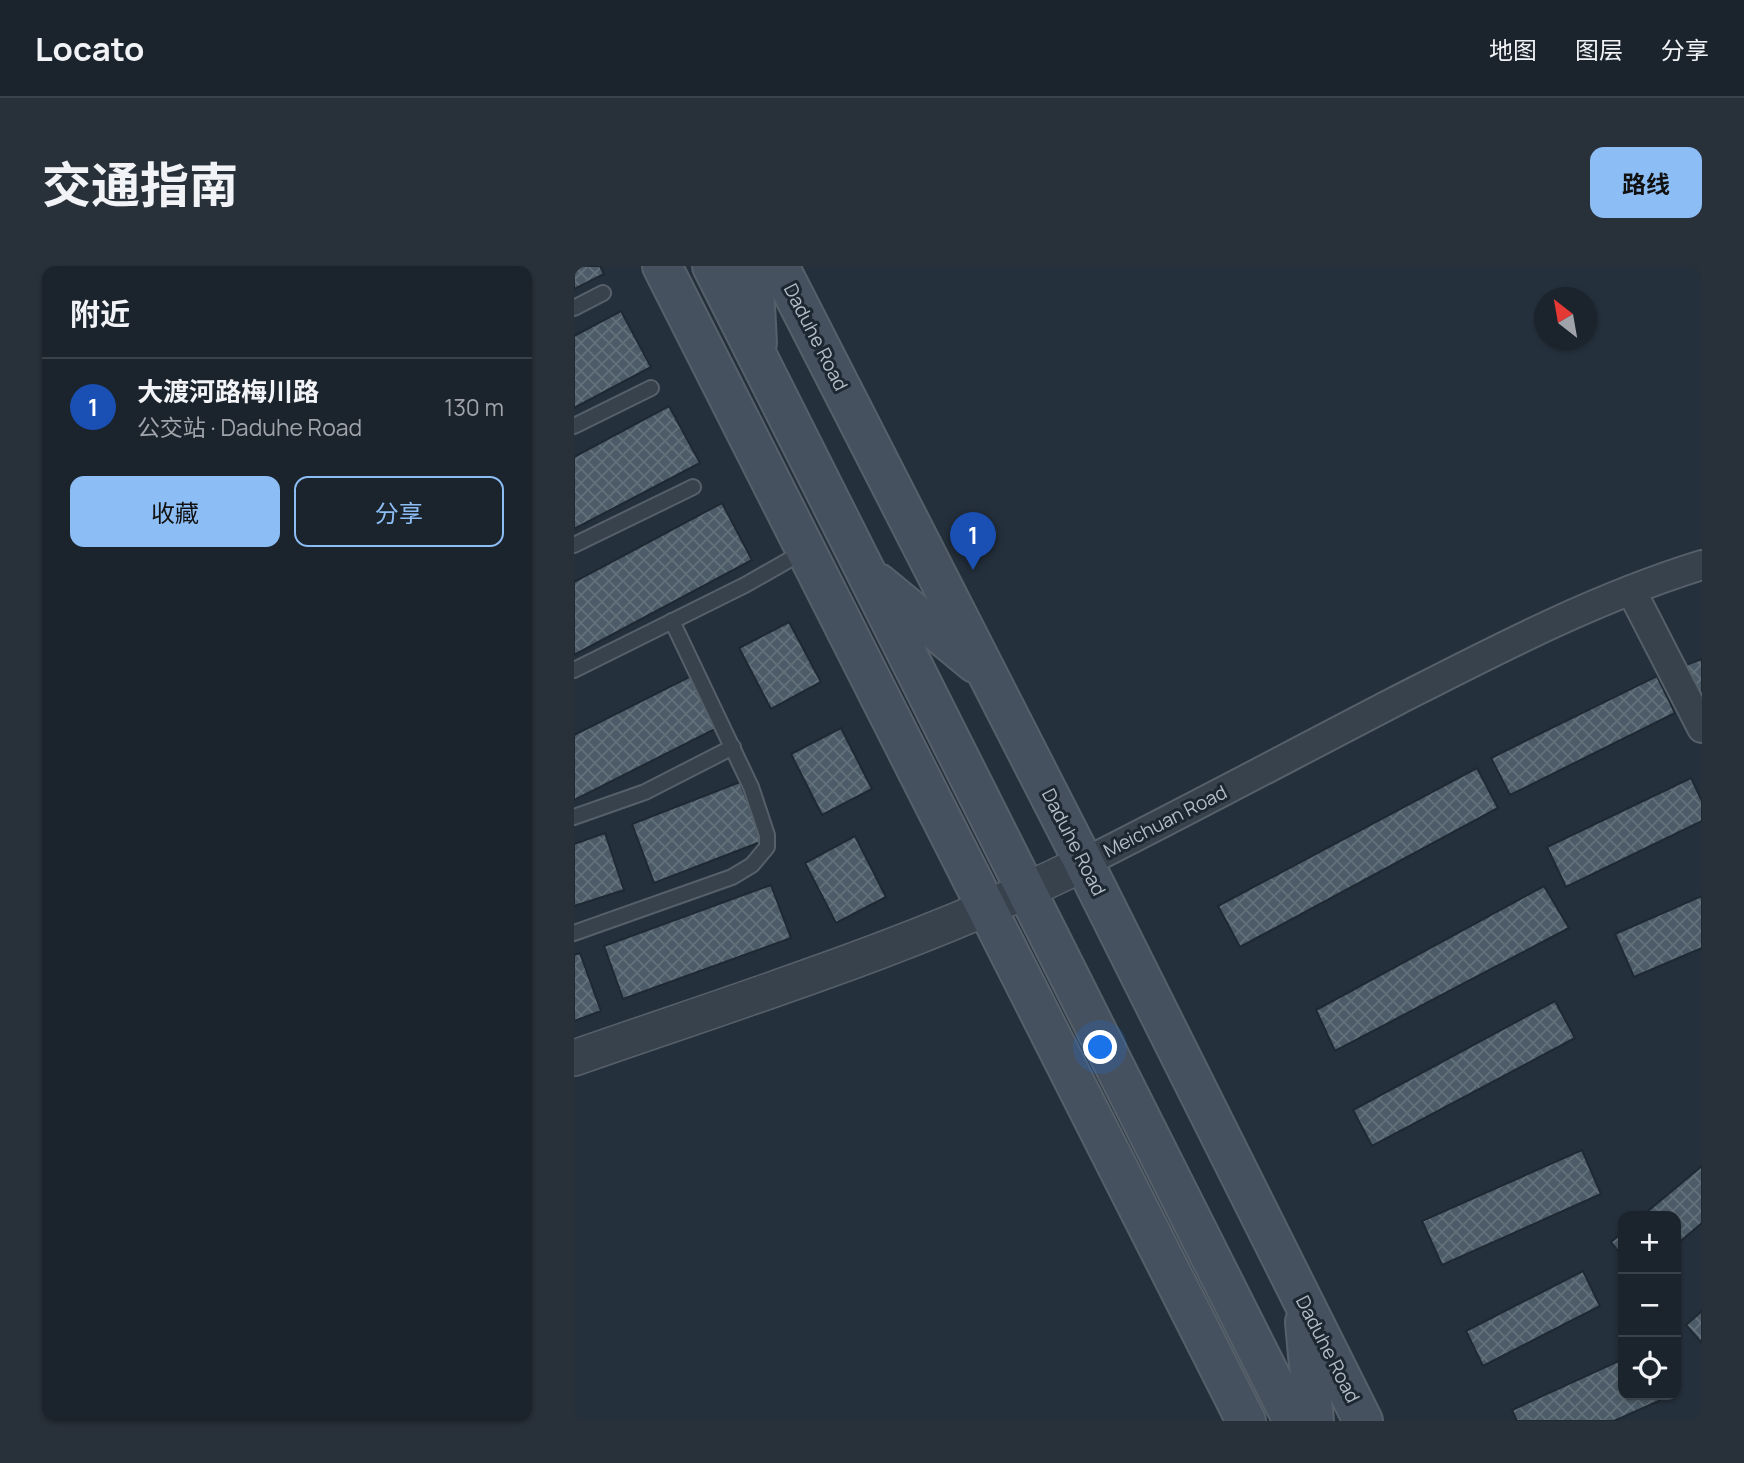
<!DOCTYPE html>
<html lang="zh">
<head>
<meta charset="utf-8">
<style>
	:root { --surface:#1b242d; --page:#283039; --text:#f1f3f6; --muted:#a0a4aa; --line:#394149; --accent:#8cbdf4 }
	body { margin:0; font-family:Manrope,"Noto Sans SC",sans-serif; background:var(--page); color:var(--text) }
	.controls { position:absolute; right:21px; bottom:21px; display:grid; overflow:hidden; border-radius:14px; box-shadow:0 2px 5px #0004 }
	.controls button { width:63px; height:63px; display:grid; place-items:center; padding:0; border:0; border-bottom:2px solid var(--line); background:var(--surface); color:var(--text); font:35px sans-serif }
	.compass { position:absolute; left:960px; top:21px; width:63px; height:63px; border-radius:50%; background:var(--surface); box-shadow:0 2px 5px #0004; rotate:329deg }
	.you { position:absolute; left:527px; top:782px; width:24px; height:24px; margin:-18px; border:5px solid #fff; border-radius:50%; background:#1a73e8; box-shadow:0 0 0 10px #1a73e833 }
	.badge { display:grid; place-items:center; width:46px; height:46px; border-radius:50%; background:var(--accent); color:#fff; font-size:23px; font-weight:700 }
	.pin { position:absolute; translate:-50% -58px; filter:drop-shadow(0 2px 4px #0008) }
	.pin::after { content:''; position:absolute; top:37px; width:24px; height:21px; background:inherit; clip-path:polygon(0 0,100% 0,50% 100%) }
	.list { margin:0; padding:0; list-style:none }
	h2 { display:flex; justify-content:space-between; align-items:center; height:91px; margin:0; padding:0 28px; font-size:30px }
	h2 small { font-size:23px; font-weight:400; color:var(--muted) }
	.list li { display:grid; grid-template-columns:46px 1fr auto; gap:21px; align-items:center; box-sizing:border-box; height:98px; padding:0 28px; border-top:2px solid var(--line) }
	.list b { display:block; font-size:26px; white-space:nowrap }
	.list p { margin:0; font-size:23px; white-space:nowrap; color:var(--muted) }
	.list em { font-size:23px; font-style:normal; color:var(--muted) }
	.actions { display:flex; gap:14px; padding:21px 28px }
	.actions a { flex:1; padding:16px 0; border:2px solid var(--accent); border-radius:14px; text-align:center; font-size:24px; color:var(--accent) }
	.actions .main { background:var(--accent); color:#111 }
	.icon { flex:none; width:38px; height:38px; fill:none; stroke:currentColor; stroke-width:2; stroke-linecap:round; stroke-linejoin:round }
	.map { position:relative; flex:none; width:1128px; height:1155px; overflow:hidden; border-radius:14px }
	header { display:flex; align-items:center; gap:42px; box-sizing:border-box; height:98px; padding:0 35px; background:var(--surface); border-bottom:2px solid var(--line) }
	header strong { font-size:33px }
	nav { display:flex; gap:38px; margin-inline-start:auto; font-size:24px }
	.intro { display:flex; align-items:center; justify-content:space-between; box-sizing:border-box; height:168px; padding:0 42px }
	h1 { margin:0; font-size:49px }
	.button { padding:18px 32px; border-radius:14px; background:var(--accent); color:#111; font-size:24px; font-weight:700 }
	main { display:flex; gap:42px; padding:0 42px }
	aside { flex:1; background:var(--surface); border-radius:14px; box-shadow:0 2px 5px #0004 }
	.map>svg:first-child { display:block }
	.building { fill:url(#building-cross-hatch); stroke:#1f2933; stroke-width:2 }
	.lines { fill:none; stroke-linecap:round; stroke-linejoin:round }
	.service-casing { stroke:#56606a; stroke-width:18 }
	.minor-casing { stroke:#56606a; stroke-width:32 }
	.tertiary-casing { stroke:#56606a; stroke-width:38 }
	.secondary-casing { stroke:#56606a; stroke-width:42 }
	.service { stroke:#38424c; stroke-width:14 }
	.minor { stroke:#38424c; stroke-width:28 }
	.tertiary { stroke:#38424c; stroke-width:35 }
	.secondary { stroke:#46515f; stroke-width:38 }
	.labels { text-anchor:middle; stroke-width:6; stroke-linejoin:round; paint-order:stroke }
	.street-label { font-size:19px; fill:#b3bdc7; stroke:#1d2731 }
</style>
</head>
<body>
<header>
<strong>Locato</strong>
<nav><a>地图</a><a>图层</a><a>分享</a></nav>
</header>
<div class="intro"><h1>交通指南</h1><a class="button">路线</a></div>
<main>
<aside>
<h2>附近<small></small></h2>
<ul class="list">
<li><span class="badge" style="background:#1a4fb4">1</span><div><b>大渡河路梅川路</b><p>公交站 · Daduhe Road</p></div><em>130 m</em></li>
</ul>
<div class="actions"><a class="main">收藏</a><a>分享</a></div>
</aside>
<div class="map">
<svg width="1128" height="1155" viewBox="0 0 1128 1155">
	<defs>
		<pattern id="building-cross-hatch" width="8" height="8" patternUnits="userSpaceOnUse" patternTransform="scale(1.75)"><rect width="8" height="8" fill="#4c5b67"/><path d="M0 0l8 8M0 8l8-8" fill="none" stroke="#63717b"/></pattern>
	</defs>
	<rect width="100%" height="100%" fill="#24303c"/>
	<g class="building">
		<path d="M0 0H26L30 8 0 23Z"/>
		<path d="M47 45 77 101 0 142V70Z"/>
		<path d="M95 140 126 197 0 263V191Z"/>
		<path d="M148 237 178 294 0 389V316Z"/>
		<path d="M215 356 247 416 197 443 165 382Z"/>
		<path d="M1128 393V447L1109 400Z"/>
		<path d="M119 409 145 461 0 534V469Z"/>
		<path d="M1083 410 1101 447 936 529 917 492Z"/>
		<path d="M267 462 298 523 248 549 217 488Z"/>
		<path d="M903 502 924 542 666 681 644 640Z"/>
		<path d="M1117 512 1128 535V555L992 621 973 581Z"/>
		<path d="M166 516 189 575 80 617 58 558Z"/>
		<path d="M31 567 50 624 0 640V578Z"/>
		<path d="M281 570 312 631 262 657 231 597Z"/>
		<path d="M197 619 217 672 49 733 30 680Z"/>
		<path d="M970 620 995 662 761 785 742 744Z"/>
		<path d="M1128 630V682L1060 711 1041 668Z"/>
		<path d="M6 687 27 745 0 755V689Z"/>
		<path d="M981 735 1001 772 798 880 779 844Z"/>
		<path d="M1008 884 1027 928 868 999 848 955Z"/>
		<path d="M1128 900V957L1102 979V950H1068Z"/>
		<path d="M1049 966V991L1037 976Z"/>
		<path d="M1009 1005 1026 1040 909 1100 892 1065Z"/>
		<path d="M1128 1045V1077L1112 1059Z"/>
		<path d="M1049 1093V1129H1084L1087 1134 1040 1155H943L938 1144Z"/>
	</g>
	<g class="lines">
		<g class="service-casing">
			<g id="service">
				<path d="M0 42 29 27"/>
				<path d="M0 160 77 122"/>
				<path d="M0 279 119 221"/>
				<path d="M0 404 171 319 229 286"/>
				<path d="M0 551 71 526 159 481"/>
				<path d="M0 667 158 611 178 599 193 581V569L177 521 98 355"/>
			</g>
		</g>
		<g class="minor-casing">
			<g id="minor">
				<path d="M1057 324 1128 462"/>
				<path d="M510 597C615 544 718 489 822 435 922 384 1021 332 1128 299"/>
			</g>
		</g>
		<g class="tertiary-casing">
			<path id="tertiary" d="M0 792C172 732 347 678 510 597"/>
		</g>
		<g class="secondary-casing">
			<g id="secondary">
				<path d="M88 0 672 1155"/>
				<path d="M138 0 719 1155"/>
				<path d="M179 0 183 77"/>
				<path d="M205 0 510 597 789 1155"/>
				<path d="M304 317 401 397"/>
				<path d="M731 1056 740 1155"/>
			</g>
		</g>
		<use href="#service" class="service"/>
		<use href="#minor" class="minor"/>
		<use href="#tertiary" class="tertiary"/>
		<use href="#secondary" class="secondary"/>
	</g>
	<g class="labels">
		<g class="street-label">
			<text transform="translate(242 71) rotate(63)" y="7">Daduhe Road</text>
			<text transform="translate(591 555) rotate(-27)" y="7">Meichuan Road</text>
			<text transform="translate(500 576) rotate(63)" y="7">Daduhe Road</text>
			<text transform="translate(754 1083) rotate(63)" y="7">Daduhe Road</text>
		</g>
	</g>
</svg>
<div class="controls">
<button>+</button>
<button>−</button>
<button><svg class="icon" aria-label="locate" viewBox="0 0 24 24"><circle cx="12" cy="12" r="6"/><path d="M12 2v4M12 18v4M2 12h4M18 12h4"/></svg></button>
</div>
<svg class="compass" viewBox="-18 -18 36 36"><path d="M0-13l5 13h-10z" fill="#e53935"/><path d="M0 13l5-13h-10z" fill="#a0a4aa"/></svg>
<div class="you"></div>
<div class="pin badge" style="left:399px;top:304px;background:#1a4fb4">1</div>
</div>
</main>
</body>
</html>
